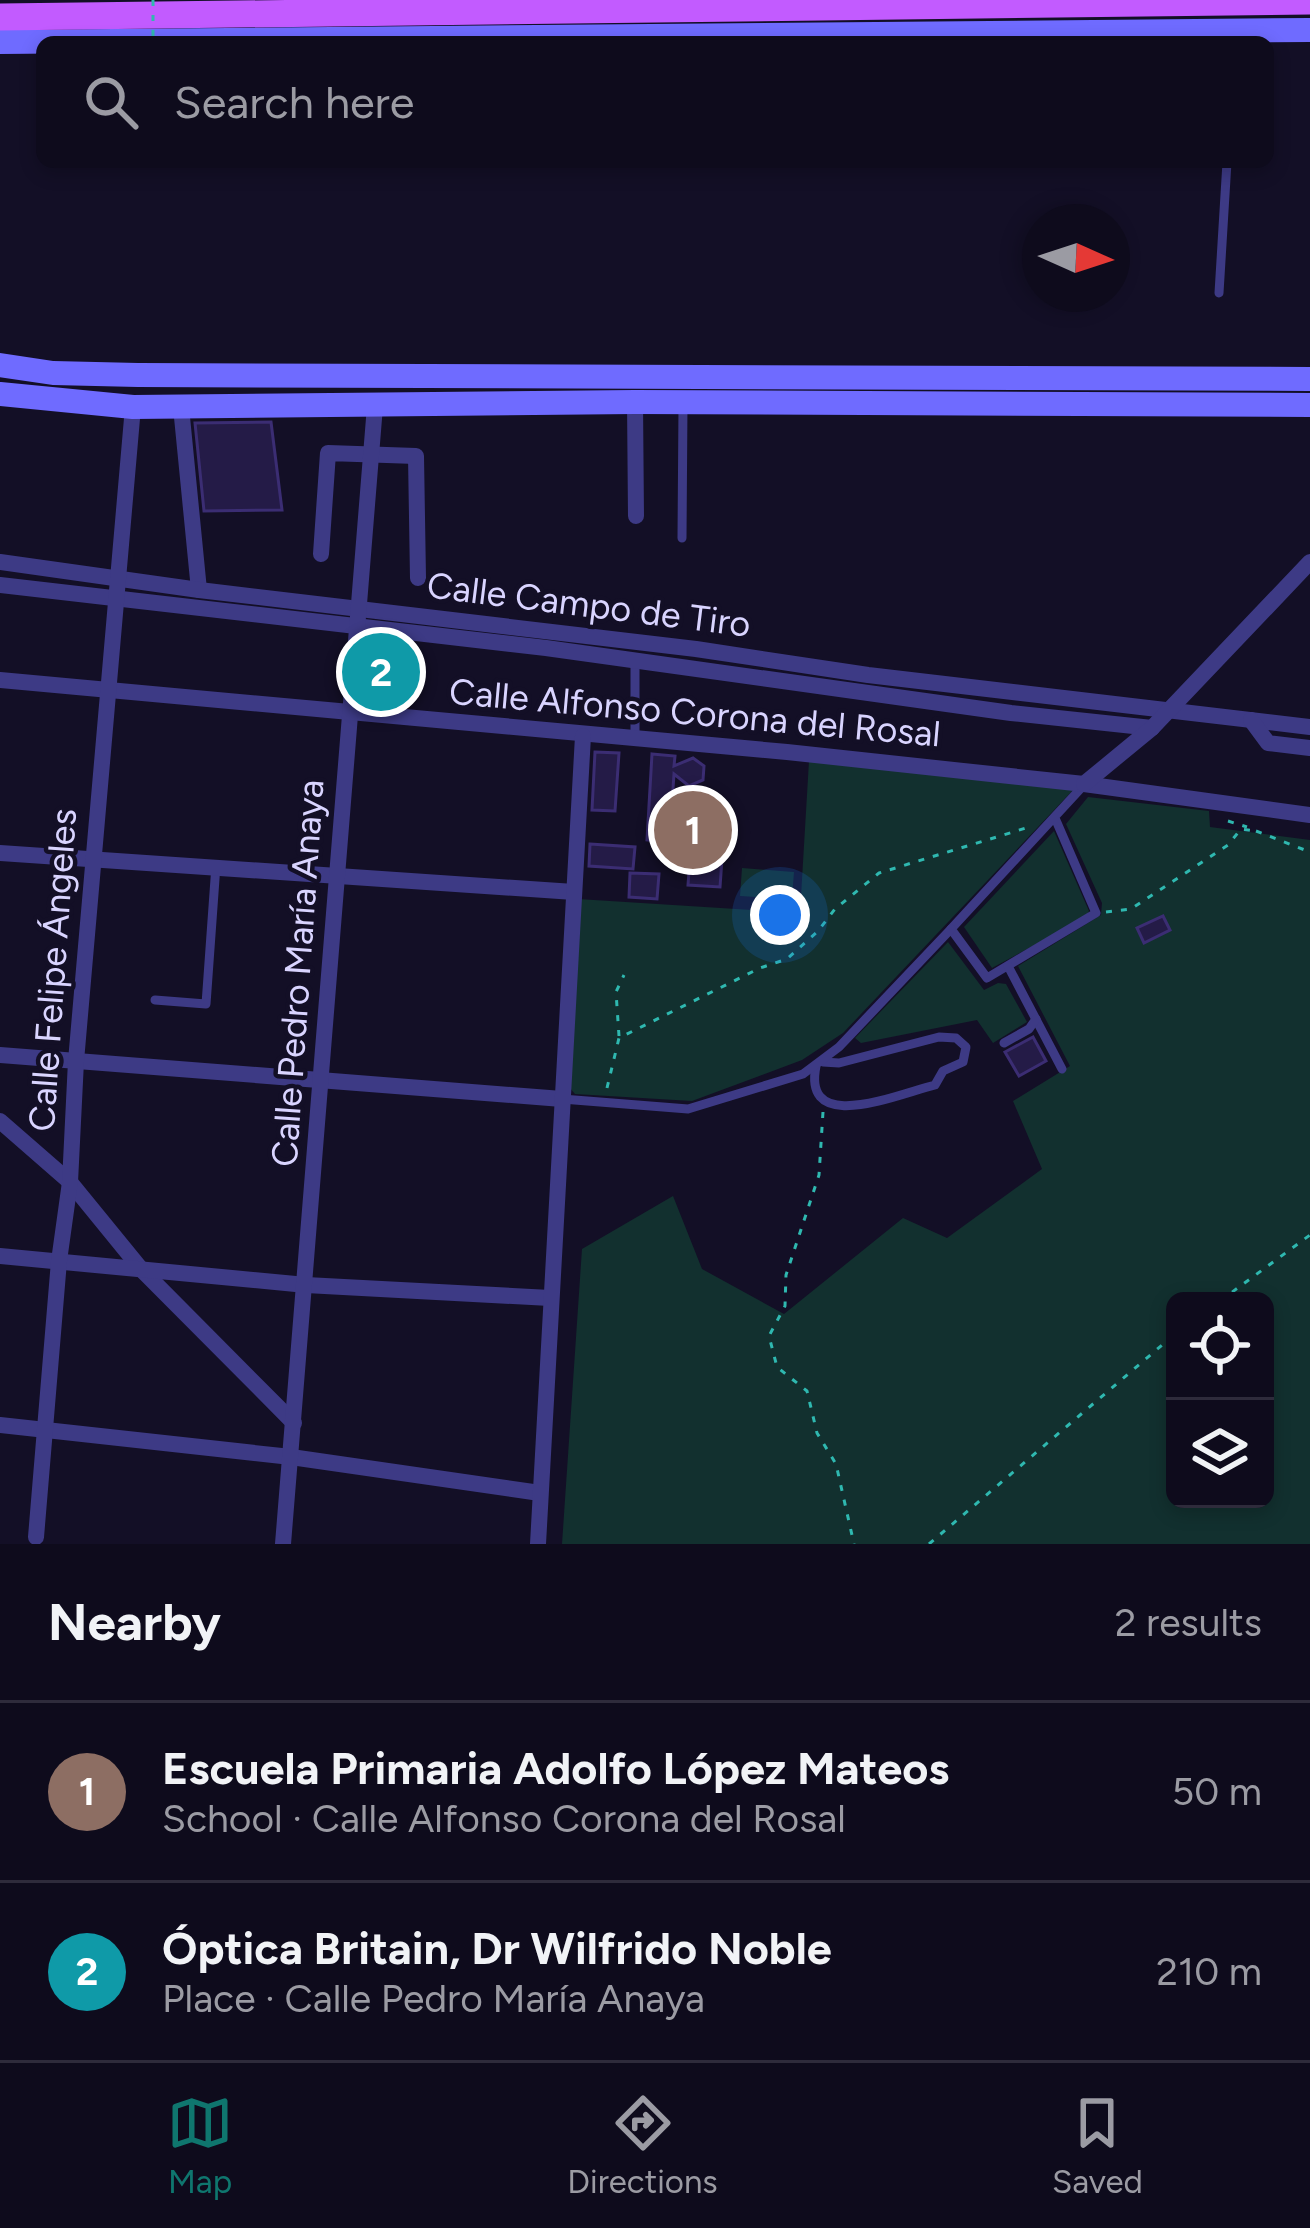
<!DOCTYPE html>
<html lang="en">
<head>
<meta charset="utf-8">
<style>
	:root { --surface:#0e0b1c; --page:#171425; --text:#f1f3f6; --muted:#9b9ba3; --line:#2e2b3b; --accent:#0f766e }
	body { margin:0; font-family:Figtree,sans-serif; background:var(--page); color:var(--text) }
	.controls { position:absolute; right:36px; bottom:36px; display:grid; overflow:hidden; border-radius:18px; box-shadow:0 6px 18px #0003 }
	.controls button { width:108px; height:108px; display:grid; place-items:center; padding:0; border:0; border-bottom:3px solid var(--line); background:var(--surface); color:var(--text); font:60px sans-serif }
	.compass { position:absolute; left:1022px; top:204px; width:108px; height:108px; border-radius:50%; background:var(--surface); box-shadow:0 6px 18px #0003; rotate:93deg }
	.you { position:absolute; left:780px; top:915px; width:42px; height:42px; margin:-30px; border:9px solid #fff; border-radius:50%; background:#1a73e8; box-shadow:0 0 0 18px #1a73e833 }
	.badge { display:grid; place-items:center; width:78px; height:78px; border-radius:50%; background:var(--accent); color:#fff; font-size:39px; font-weight:700 }
	.pin { position:absolute; translate:-50% -50%; border:6px solid #fff; box-shadow:0 3px 12px #0006 }
	.list { margin:0; padding:0; list-style:none }
	h2 { display:flex; justify-content:space-between; align-items:center; height:156px; margin:0; padding:0 48px; font-size:51px }
	h2 small { font-size:39px; font-weight:400; color:var(--muted) }
	.list li { display:grid; grid-template-columns:78px 1fr auto; gap:36px; align-items:center; box-sizing:border-box; height:180px; padding:0 48px; border-top:3px solid var(--line) }
	.list b { display:block; font-size:45px; white-space:nowrap }
	.list p { margin:0; font-size:39px; white-space:nowrap; color:var(--muted) }
	.list em { font-size:39px; font-style:normal; color:var(--muted) }
	.icon { flex:none; width:66px; height:66px; fill:none; stroke:currentColor; stroke-width:2; stroke-linecap:round; stroke-linejoin:round }
	.map { position:relative; flex:none; width:1310px; height:1544px; overflow:hidden }
	.search { position:absolute; background:var(--surface); box-shadow:0 6px 18px #0003; left:36px; right:36px; top:36px; height:132px; display:flex; align-items:center; gap:30px; box-sizing:border-box; padding:0 42px; border-radius:18px; color:var(--muted); font-size:45px }
	.sheet { height:516px; background:var(--surface) }
	nav { display:flex; justify-content:space-around; align-items:center; box-sizing:border-box; height:168px; border-top:3px solid var(--line); background:var(--surface); font-size:33px; color:var(--muted) }
	nav a { display:grid; justify-items:center; gap:6px }
	nav .on { color:var(--accent) }
	.map>svg:first-child { display:block }
	.green { fill:#12302f; fill-rule:evenodd }
	.building { fill:#241b47; stroke:#3b2d73; stroke-width:3 }
	.lines { fill:none; stroke-linecap:round; stroke-linejoin:round }
	.path { stroke:#2fb8b0; stroke-width:3; stroke-dasharray:6 9; stroke-linecap:butt }
	.lane { stroke:#3d3a85; stroke-width:9 }
	.street { stroke:#3d3a85; stroke-width:16 }
	.secondary { stroke:#6f6bff; stroke-width:24 }
	.primary { stroke:#c25bff; stroke-width:27 }
	.path-bridge { stroke:#2fb8b0; stroke-width:3; stroke-dasharray:6 9; stroke-linecap:butt }
	.labels { text-anchor:middle; stroke-width:9; stroke-linejoin:round; paint-order:stroke }
	.street-label { font-size:36px; fill:#d9d4ff; stroke:#130f26 }
</style>
</head>
<body>
<div class="map">
<svg width="1310" height="1544" viewBox="0 0 1310 1544">
	<rect width="100%" height="100%" fill="#130f26"/>
	<g class="green">
		<path d="M809 761 1074 789 843 1033 802 1060 692 1101 575 1094 569 1087 578 899 800 913Z"/>
		<path d="M1088 797 1209 811 1210 827 1310 840V1544H562L582 1249 673 1196 702 1269 784 1314 903 1218 947 1238 1042 1169 1013 1101 1070 1066 1018 966 1101 915 1102 903 1066 824ZM1175 1301H1265V1499H1175Z"/>
		<path d="M1054 831 1089 911 1086 917 992 968 964 927Z"/>
		<path d="M742 868 794 872 792 899 740 896Z"/>
		<path d="M948 942 984 990 998 983 1006 984 1027 1022 993 1043 977 1020 861 1043 855 1038Z"/>
	</g>
	<g class="building">
		<path d="M271 422 282 510 204 511 195 423Z"/>
		<path d="M367 660 400 663 399 684 366 681Z"/>
		<path d="M595 752 619 753 615 811 592 810Z"/>
		<path d="M652 754 675 756 674 766 693 758 704 766 703 780 689 786 674 774 671 818 691 819 689 844 647 840Z"/>
		<path d="M590 844 635 847 633 869 589 866Z"/>
		<path d="M690 857 722 859 720 887 688 885Z"/>
		<path d="M630 873 659 874 657 899 629 897Z"/>
		<path d="M1163 916 1170 930 1144 943 1137 928Z"/>
		<path d="M1033 1037 1046 1061 1019 1076 1005 1052Z"/>
	</g>
	<g class="lines">
		<g class="path">
			<path d="M1228 821 1247 827"/>
			<path d="M1256 831 1310 852"/>
			<path d="M1106 912 1131 909 1228 845 1241 829 1256 831"/>
			<path d="M619 1036 616 992 624 975"/>
			<path d="M607 1088 619 1038 760 968 787 959 818 931 835 909 879 873 1026 828"/>
			<path d="M823 1112 819 1175 786 1275 785 1306 769 1336 777 1367 807 1391 817 1433 836 1464 854 1544"/>
			<path d="M1220 1301 1310 1235"/>
			<path d="M929 1544 1175 1334"/>
		</g>
		<g class="lane">
			<path d="M1219 293 1227 162"/>
			<path d="M682 538 683 405"/>
			<path d="M635 740V661"/>
			<path d="M1055 818 1096 913 987 978 951 929 1083 786"/>
			<path d="M1008 966 1062 1069"/>
			<path d="M155 1000 206 1004 216 865"/>
			<path d="M1004 1043 1029 1029 1036 1019"/>
			<path d="M816 1066C802 1136 898 1094 935 1085L943 1071 963 1062 966 1047 956 1038 939 1037 839 1063 823 1062"/>
			<path d="M562 1099 688 1109 803 1074 839 1047 951 929"/>
		</g>
		<g class="street">
			<path d="M635 402 636 516"/>
			<path d="M181 407 199 590"/>
			<path d="M321 554 328 453 416 456 418 578"/>
			<path d="M0 562 199 590 696 649 868 675 1310 727"/>
			<path d="M0 585 546 648 1011 713 1152 728"/>
			<path d="M0 680 787 752 1084 784 1310 815"/>
			<path d="M1251 720 1268 743 1310 748"/>
			<path d="M1084 784 1152 728 1310 562"/>
			<path d="M0 853 574 892"/>
			<path d="M0 1055 562 1099"/>
			<path d="M0 1121 70 1182 141 1269 294 1423"/>
			<path d="M0 1256 306 1285 550 1298"/>
			<path d="M0 1425 291 1457 540 1493"/>
			<path d="M36 1537 59 1261 70 1182 76 1061 133 407"/>
			<path d="M283 1544 375 406"/>
			<path d="M538 1544 583 736"/>
		</g>
		<g class="secondary">
			<path d="M0 42 1310 30"/>
			<path d="M0 365 53 373 138 375 1310 379"/>
			<path d="M0 394 133 407 635 402 1310 405"/>
		</g>
		<path class="primary" d="M0 17 1310 1"/>
		<path class="path-bridge" d="M153 0V42"/>
	</g>
	<g class="labels">
		<g class="street-label">
			<text transform="translate(589 604) rotate(7)" y="13">Calle Campo de Tiro</text>
			<text transform="translate(695 712) rotate(5)" y="13">Calle Alfonso Corona del Rosal</text>
			<text transform="translate(52 970) rotate(-86)" y="13">Calle Felipe Ángeles</text>
			<text transform="translate(297 973) rotate(-86)" y="13">Calle Pedro María Anaya</text>
		</g>
	</g>
</svg>
<div class="controls">
<button><svg class="icon" aria-label="locate" viewBox="0 0 24 24"><circle cx="12" cy="12" r="6"/><path d="M12 2v4M12 18v4M2 12h4M18 12h4"/></svg></button>
<button><svg class="icon" aria-label="layers" viewBox="0 0 24 24"><path d="M12 4l9 5-9 5-9-5zM3 14l9 5 9-5"/></svg></button>
</div>
<svg class="compass" viewBox="-18 -18 36 36"><path d="M0-13l5 13h-10z" fill="#e53935"/><path d="M0 13l5-13h-10z" fill="#9b9ba3"/></svg>
<div class="you"></div>
<div class="pin badge" style="left:693px;top:830px;background:#8d6e63">1</div>
<div class="pin badge" style="left:381px;top:672px;background:#0f9aa8">2</div>
<div class="search"><svg class="icon" aria-label="search" viewBox="0 0 24 24"><circle cx="10" cy="10" r="6"/><path d="M15 15l6 6"/></svg>Search here</div>
</div>
<section class="sheet">
<h2>Nearby<small>2 results</small></h2>
<ul class="list">
<li><span class="badge" style="background:#8d6e63">1</span><div><b>Escuela Primaria Adolfo López Mateos</b><p>School · Calle Alfonso Corona del Rosal</p></div><em>50 m</em></li>
<li><span class="badge" style="background:#0f9aa8">2</span><div><b>Óptica Britain, Dr Wilfrido Noble</b><p>Place · Calle Pedro María Anaya</p></div><em>210 m</em></li>
</ul>
</section>
<nav>
<a class="on"><svg class="icon" aria-label="map" viewBox="0 0 24 24"><path d="M3 6l6-2 6 2 6-2v14l-6 2-6-2-6 2zM9 4v14M15 6v14"/></svg>Map</a>
<a><svg class="icon" aria-label="directions" viewBox="0 0 24 24"><path d="M12 3l9 9-9 9-9-9zM9 14v-3h6M13 9l2 2-2 2"/></svg>Directions</a>
<a><svg class="icon" aria-label="saved" viewBox="0 0 24 24"><path d="M7 4h10v16l-5-4-5 4z"/></svg>Saved</a>
</nav>
</body>
</html>
